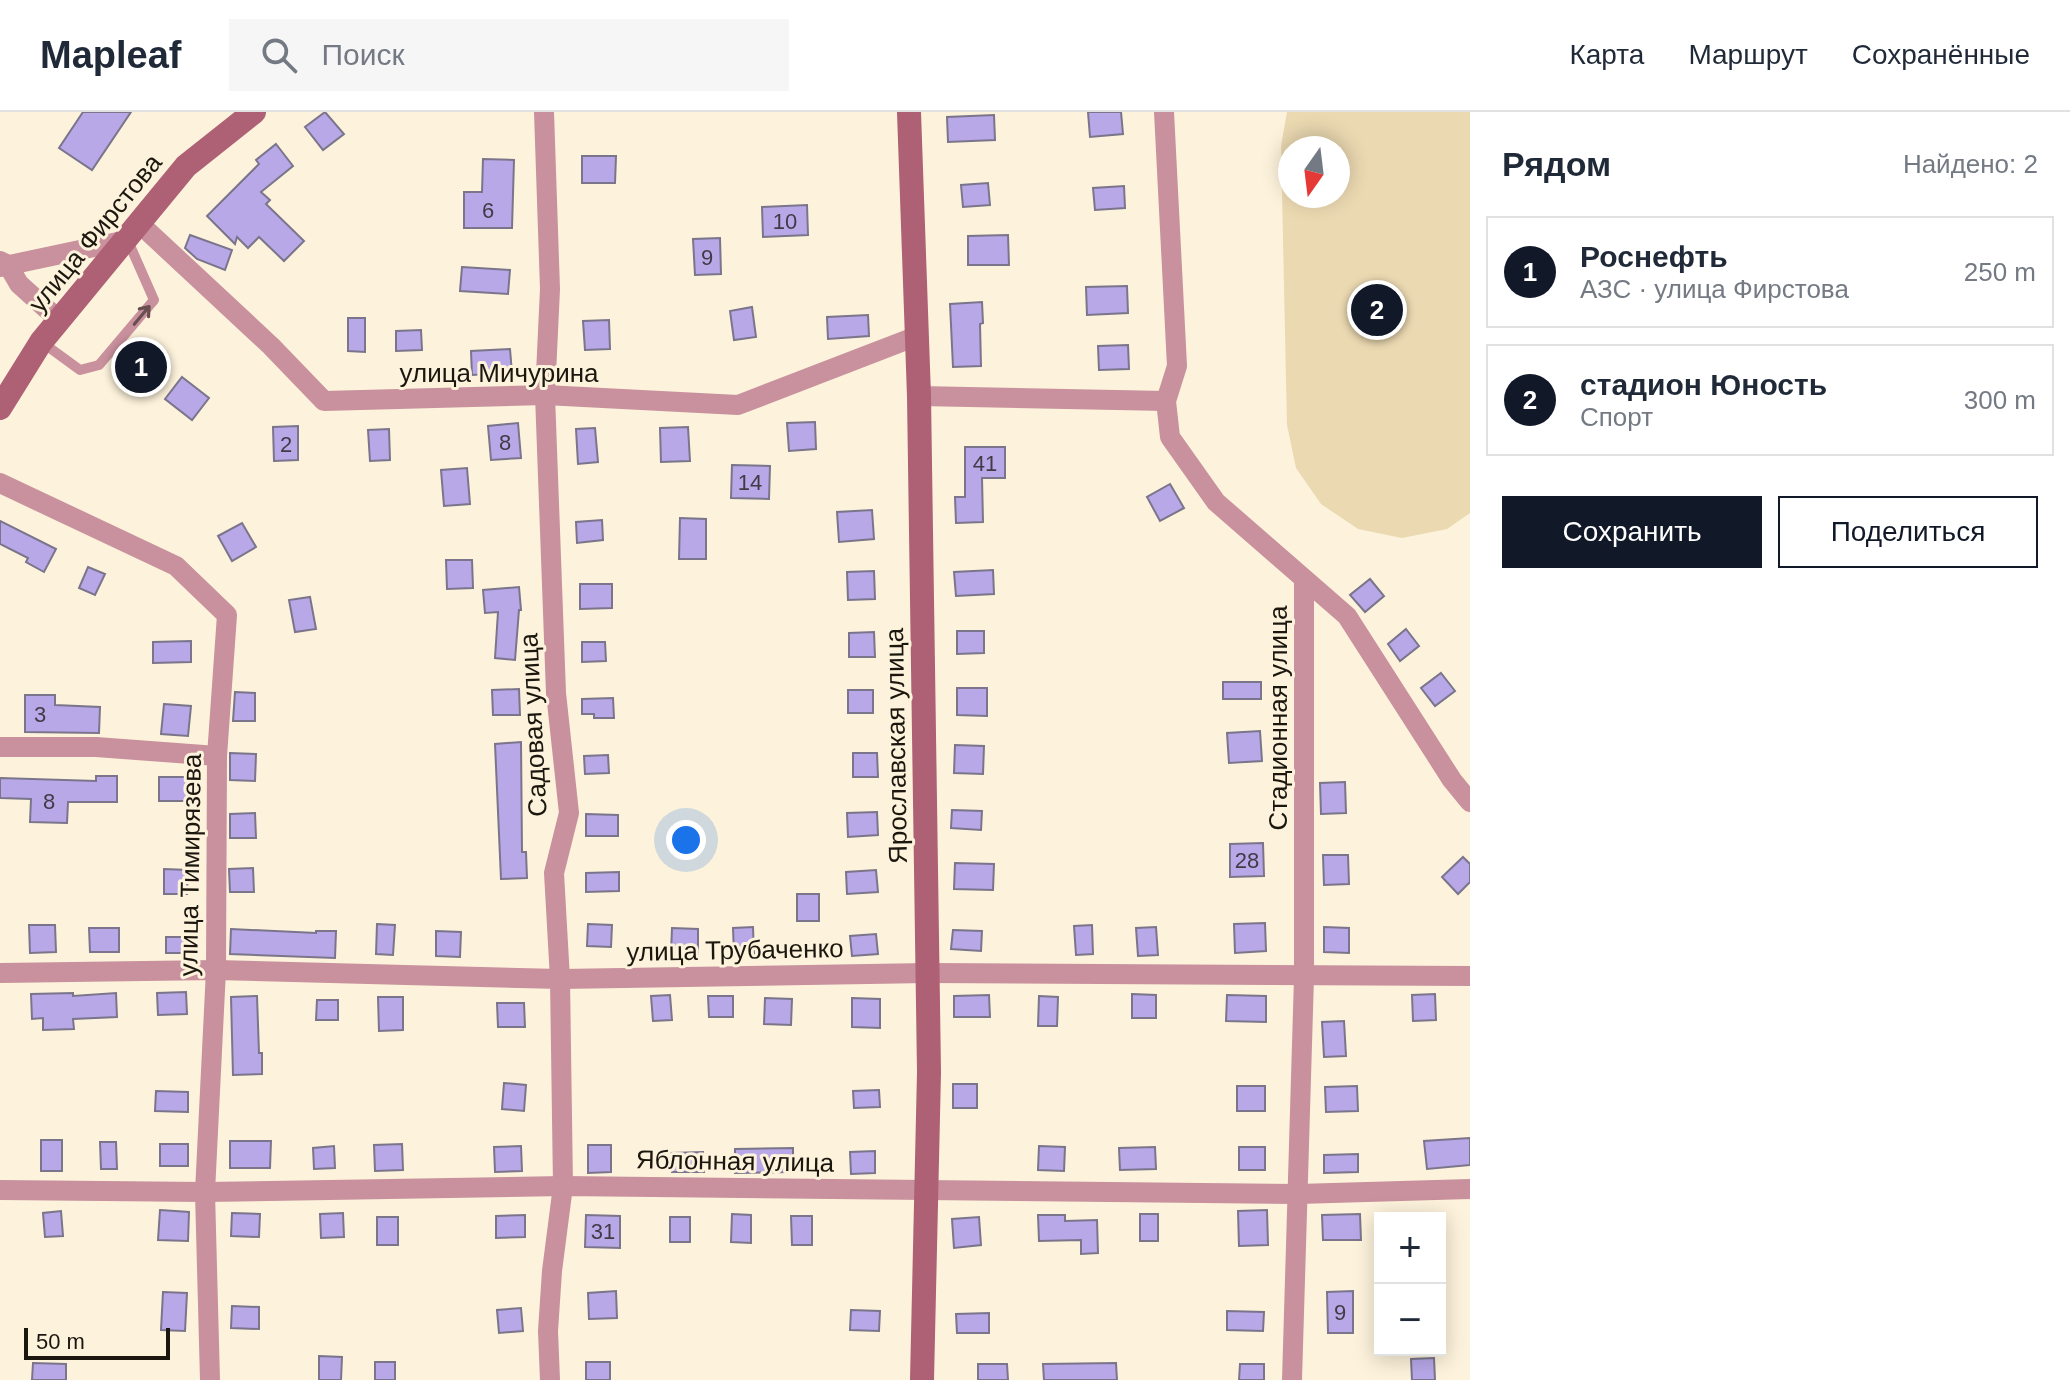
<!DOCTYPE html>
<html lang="ru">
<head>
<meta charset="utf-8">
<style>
	:root { --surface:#fff; --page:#f6f6f7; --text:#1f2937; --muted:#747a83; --line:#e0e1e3; --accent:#111827 }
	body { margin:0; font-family:Arial,sans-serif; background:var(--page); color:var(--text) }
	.controls { position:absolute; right:24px; bottom:24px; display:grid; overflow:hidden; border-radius:0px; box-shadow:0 4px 20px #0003 }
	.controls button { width:72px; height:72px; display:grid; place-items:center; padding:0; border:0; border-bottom:2px solid var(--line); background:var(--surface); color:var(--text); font:40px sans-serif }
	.compass { position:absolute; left:1278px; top:24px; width:72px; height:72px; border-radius:50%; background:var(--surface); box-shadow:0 4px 20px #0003; rotate:194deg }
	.scale { position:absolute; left:24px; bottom:20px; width:146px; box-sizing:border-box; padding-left:8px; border:4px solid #1b170f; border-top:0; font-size:22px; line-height:28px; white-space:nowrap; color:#1b170f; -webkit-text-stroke:6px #fdf2db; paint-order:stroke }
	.you { position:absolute; left:686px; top:728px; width:28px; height:28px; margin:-20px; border:6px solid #fff; border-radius:50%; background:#1a73e8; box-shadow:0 0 0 12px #1a73e833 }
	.badge { display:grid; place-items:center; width:52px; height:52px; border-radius:50%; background:var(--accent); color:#fff; font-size:26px; font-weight:700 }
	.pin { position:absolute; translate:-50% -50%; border:4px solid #fff; box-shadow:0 2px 8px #0006 }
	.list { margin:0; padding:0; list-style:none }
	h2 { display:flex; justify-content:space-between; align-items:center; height:104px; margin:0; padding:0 32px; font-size:34px }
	h2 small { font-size:26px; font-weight:400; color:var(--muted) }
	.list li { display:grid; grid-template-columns:52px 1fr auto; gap:24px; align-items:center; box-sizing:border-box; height:112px; margin:0 16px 16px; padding:0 16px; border:2px solid var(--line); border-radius:0px }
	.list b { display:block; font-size:30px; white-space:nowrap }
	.list p { margin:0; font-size:26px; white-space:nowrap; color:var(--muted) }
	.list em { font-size:26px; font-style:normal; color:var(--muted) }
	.actions { display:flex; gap:16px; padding:24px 32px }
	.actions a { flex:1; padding:18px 0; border:2px solid var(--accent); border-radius:0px; text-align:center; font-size:28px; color:var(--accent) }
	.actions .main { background:var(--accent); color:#fff }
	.icon { flex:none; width:44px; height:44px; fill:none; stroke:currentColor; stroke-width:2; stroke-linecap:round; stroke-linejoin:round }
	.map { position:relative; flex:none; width:1470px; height:1268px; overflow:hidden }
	header { display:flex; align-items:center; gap:48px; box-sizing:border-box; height:112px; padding:0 40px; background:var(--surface); border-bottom:2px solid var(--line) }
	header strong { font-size:38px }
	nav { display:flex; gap:44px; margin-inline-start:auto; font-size:28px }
	.search { width:560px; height:72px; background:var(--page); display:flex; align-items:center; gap:20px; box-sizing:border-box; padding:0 28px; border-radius:0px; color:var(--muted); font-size:30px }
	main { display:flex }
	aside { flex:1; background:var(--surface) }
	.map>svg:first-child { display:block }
	.green { fill:#ebd9b1; fill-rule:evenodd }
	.building { fill:#b8a8e8; stroke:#7a758b; stroke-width:2 }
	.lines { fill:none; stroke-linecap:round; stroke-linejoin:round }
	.lane { stroke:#c8919d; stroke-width:10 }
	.street { stroke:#c8919d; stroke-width:20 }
	.secondary { stroke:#ae6074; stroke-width:24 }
	.oneway { stroke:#694e4f }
	.labels { text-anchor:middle; stroke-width:6; stroke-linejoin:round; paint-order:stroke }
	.number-label { font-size:22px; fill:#423b45 }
	.street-label { font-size:26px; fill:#1b170f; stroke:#fdf2db }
</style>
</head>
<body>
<header>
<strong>Mapleaf</strong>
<div class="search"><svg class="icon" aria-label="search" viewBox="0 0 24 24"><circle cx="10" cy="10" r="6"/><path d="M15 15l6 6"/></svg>Поиск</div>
<nav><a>Карта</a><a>Маршрут</a><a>Сохранённые</a></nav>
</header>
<main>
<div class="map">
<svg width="1470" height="1268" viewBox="0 0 1470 1268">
	<rect width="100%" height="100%" fill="#fdf2db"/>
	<path class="green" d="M1287 0H1470V401L1447 417 1402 426 1358 417 1321 392 1296 356 1287 313 1281 34ZM1290 36H1338V84H1290Z"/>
	<g class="building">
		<path d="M83 0H131L92 58 59 36Z"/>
		<path d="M325 0 344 22 323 38 305 15Z"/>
		<path d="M1088 0H1121L1123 22 1090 25Z"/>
		<path d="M994 3 995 28 948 30 947 5Z"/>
		<path d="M276 32 293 54 261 80 270 88 266 92 304 129 284 149 259 125 248 136 237 125 235 132 207 104 259 52 256 48Z"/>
		<path d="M582 44H616L615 71H582Z"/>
		<path d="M483 47 514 48 512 116H464V80H482Z"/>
		<path d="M988 71 990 93 963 95 961 73Z"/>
		<path d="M1124 74 1125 96 1095 98 1093 76Z"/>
		<path d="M807 93 808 123 763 125 762 95Z"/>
		<path d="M190 123 232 138 225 158 197 147 185 136Z"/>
		<path d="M1008 123 1009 153H968V124Z"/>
		<path d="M720 126 721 162 695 163 693 127Z"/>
		<path d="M462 155 510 158 508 182 460 179Z"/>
		<path d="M1127 174 1128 201 1087 203 1086 175Z"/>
		<path d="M982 190 983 211 980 212 981 254 953 255 950 192Z"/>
		<path d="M752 195 756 225 734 228 730 199Z"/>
		<path d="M868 203 869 224 828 227 827 205Z"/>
		<path d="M348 206H365V240L348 239Z"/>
		<path d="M609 208 610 237 585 238 583 209Z"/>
		<path d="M421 218 422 238 396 239V219Z"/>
		<path d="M1128 233 1129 257 1099 258 1098 234Z"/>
		<path d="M510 237 512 261 472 263 471 239Z"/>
		<path d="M182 265 209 286 192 308 165 287Z"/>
		<path d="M815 310 816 337 789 339 787 311Z"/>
		<path d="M518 311 521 346 491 348 488 314Z"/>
		<path d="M298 314V348L274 349 273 315Z"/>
		<path d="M688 315 690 349 661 350 660 316Z"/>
		<path d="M595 316 598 350 578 352 576 317Z"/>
		<path d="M389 317 390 348 370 349 368 318Z"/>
		<path d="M965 335H1005V366H982L983 410 956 411 955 385H965Z"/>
		<path d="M732 353 770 354 769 387 731 386Z"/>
		<path d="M467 356 470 392 444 394 441 358Z"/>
		<path d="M1170 372 1184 396 1160 409 1147 385Z"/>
		<path d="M872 398 874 427 839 430 837 400Z"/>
		<path d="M680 406 706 407V447H679Z"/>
		<path d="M602 408 603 428 577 431 576 410Z"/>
		<path d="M0 409 56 437 44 460 26 450 28 446 0 432Z"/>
		<path d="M242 411 256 435 232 449 218 424Z"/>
		<path d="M446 448H472L473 476 447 477Z"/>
		<path d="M88 455 105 462 95 483 79 476Z"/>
		<path d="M993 458 994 482 956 484 954 460Z"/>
		<path d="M874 459 875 487 848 488 847 460Z"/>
		<path d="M1370 467 1384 484 1365 500 1350 483Z"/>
		<path d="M580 472H612V496L580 497Z"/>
		<path d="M519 475 521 498H519L515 548 495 546 498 500 485 501 483 478Z"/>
		<path d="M310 485 316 517 295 520 289 488Z"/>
		<path d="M1406 517 1419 534 1400 549 1388 532Z"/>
		<path d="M957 519H984V541L957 542Z"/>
		<path d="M874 520 875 545H849V521Z"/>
		<path d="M191 529V550L153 551V530Z"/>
		<path d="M582 530H605L606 549 582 550Z"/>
		<path d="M1441 561 1455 579 1435 594 1421 576Z"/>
		<rect x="1223" y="570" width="38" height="17"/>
		<path d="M957 576H987V604L957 603Z"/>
		<path d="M519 577 520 603H493L492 578Z"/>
		<rect x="848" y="578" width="25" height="23"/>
		<path d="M235 580 255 581V609H233Z"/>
		<path d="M25 583H55V593L100 595 99 621 25 620Z"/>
		<path d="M613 586 614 606H594V602H582V587Z"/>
		<path d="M164 592 191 594 188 624 161 622Z"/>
		<path d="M1260 619 1262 649 1229 651 1227 621Z"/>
		<path d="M521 630 522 740H526L527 766 501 767 495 632Z"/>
		<path d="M955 633 984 634 983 662 954 661Z"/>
		<path d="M230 641 256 642 255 669 230 668Z"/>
		<path d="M853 641H877L878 665H853Z"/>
		<path d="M608 643 609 661 585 662 584 644Z"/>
		<path d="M96 664H117V690H68L67 711 30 710 31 687 0 686V666L96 669Z"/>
		<path d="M159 665H189L188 689H159Z"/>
		<path d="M1345 670 1346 701 1321 702 1320 671Z"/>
		<path d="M952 698 982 699 981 718 951 716Z"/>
		<path d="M877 700 878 723 848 725 847 701Z"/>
		<path d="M255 701 256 726H230V702Z"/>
		<path d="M586 702 618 703V724H586Z"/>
		<path d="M1263 731 1264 764 1230 765V732Z"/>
		<path d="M1323 743H1348L1349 772 1324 773Z"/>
		<path d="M1463 745 1470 752V770L1458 782 1442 765Z"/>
		<path d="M955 751 994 752 993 778 954 777Z"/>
		<path d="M253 756 254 780H230L229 757Z"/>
		<path d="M164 757 188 758 187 782H164Z"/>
		<path d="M876 758 878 780 847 782 846 760Z"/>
		<path d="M619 760V779L586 780V761Z"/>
		<rect x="797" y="782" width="22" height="27"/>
		<path d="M1265 811 1266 839 1235 841 1234 812Z"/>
		<path d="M377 812 395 813 393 843 376 842Z"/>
		<path d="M588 812 612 813 611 835 587 834Z"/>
		<path d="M29 813H55L56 840 30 841Z"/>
		<path d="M1092 813 1093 842 1076 843 1074 814Z"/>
		<path d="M753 815 754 842H734L733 816Z"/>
		<path d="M1156 815 1158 843 1138 844 1136 816Z"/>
		<path d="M1324 815 1349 816V841L1324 840Z"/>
		<path d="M89 816H119V840H90Z"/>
		<path d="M672 816 698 817V842L671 841Z"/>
		<path d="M231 817 316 821V819H336L335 846 230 842Z"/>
		<path d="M953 818 982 819 981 839 951 837Z"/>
		<path d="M436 819 461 820 460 845 436 844Z"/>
		<path d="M876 822 878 842 852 844 850 824Z"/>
		<rect x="166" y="825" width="20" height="16"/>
		<path d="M186 880 187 902 158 903 157 881Z"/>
		<path d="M73 881V884L116 881 117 905 73 907 74 917 43 918V906L32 907 31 882Z"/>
		<path d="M1132 882 1156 883V906H1132Z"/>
		<path d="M1435 882 1436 908 1413 909 1412 883Z"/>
		<path d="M670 883 672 908 653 909 651 884Z"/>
		<path d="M989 883 990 905H954V884Z"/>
		<path d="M1227 883 1266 884V910L1226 909Z"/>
		<path d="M257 884 259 941H262V962L233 963 231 885Z"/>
		<path d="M708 884H733V905H709Z"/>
		<path d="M1039 884 1058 885 1057 914H1038Z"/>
		<path d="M378 885H403V918L379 919Z"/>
		<path d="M765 886 792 887 791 913 764 912Z"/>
		<path d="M852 886 880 887V916L852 915Z"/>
		<path d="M317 888H338V908H316Z"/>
		<path d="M497 891H524L525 915H498Z"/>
		<path d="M1344 909 1346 944 1324 945 1322 910Z"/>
		<path d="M504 971 526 973 524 999 502 997Z"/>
		<rect x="953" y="972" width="24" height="24"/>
		<rect x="1237" y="974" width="28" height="25"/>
		<path d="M1357 974 1358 999 1326 1000 1325 975Z"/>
		<path d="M879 978 880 995 854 996 853 979Z"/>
		<path d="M156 979 188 980V1000L155 999Z"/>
		<path d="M1470 1026V1053L1427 1057 1424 1029Z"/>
		<rect x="41" y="1028" width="21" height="31"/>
		<path d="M230 1029H271L270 1056H230Z"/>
		<path d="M100 1030H116L117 1057H101Z"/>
		<rect x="160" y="1032" width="28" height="22"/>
		<path d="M402 1032 403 1058 375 1059 374 1033Z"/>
		<path d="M588 1033H611V1060L588 1061Z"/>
		<path d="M334 1034 335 1056 314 1057 313 1036Z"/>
		<path d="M521 1034 522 1059 495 1060 494 1035Z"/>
		<path d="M1039 1034 1065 1035 1064 1059 1038 1058Z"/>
		<path d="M1155 1035 1156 1057 1120 1058 1119 1036Z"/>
		<rect x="1239" y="1035" width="26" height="23"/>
		<path d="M793 1036V1060L735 1061V1037Z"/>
		<path d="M875 1039V1061L851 1062 850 1040Z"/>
		<path d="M703 1040 704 1060H672L671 1041Z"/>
		<path d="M1358 1042V1060L1324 1061V1043Z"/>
		<path d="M160 1098 189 1100 188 1129 158 1128Z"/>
		<path d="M1267 1098 1268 1133 1239 1134 1238 1099Z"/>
		<path d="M61 1099 63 1124 45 1125 43 1101Z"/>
		<path d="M232 1101 260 1102 259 1125 231 1124Z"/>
		<path d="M343 1101 344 1125 321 1126 320 1102Z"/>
		<path d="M732 1102 751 1103V1131L731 1130Z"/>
		<rect x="1140" y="1102" width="18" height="27"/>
		<path d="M1360 1102 1361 1128H1323L1322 1103Z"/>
		<path d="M525 1103V1125L496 1126V1104Z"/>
		<path d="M586 1103 620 1104V1136L585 1135Z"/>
		<path d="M1038 1103H1065V1109L1097 1108 1098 1141 1081 1142V1128L1039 1129Z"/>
		<path d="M791 1104H812V1133H792Z"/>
		<rect x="377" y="1105" width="21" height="28"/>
		<rect x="670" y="1105" width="20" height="25"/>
		<path d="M979 1105 981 1133 954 1136 952 1107Z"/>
		<path d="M616 1179 617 1206 589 1207 588 1181Z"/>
		<path d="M1353 1179V1221H1328L1327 1180Z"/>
		<path d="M163 1180 187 1181 185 1219 161 1218Z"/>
		<path d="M232 1194 259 1195V1217L231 1216Z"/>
		<path d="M521 1196 523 1219 499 1221 497 1198Z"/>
		<path d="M851 1198 880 1199 879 1219 850 1218Z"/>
		<path d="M1227 1199 1264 1200 1263 1219 1227 1218Z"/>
		<path d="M989 1201V1221H957L956 1202Z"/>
		<path d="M319 1244 342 1245 341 1268H319Z"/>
		<path d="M1434 1246 1435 1268H1412L1411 1247Z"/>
		<rect x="375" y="1250" width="20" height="18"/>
		<rect x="586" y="1250" width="24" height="18"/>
		<path d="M33 1251 66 1252V1268H32Z"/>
		<path d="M1116 1251 1117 1268H1044L1043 1252Z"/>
		<path d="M978 1252H1007L1008 1268H978Z"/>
		<path d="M1240 1252H1264V1268H1239Z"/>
	</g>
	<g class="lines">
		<path class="lane" d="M43 231 80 258 99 253 154 188 128 129"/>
		<g class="street">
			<path d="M544 0 550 177 545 283 556 581 569 701 554 761 560 867 563 1074 552 1159 548 1219 550 1268"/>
			<path d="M1164 0 1177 254 1166 289 1170 325 1216 390 1347 504 1452 668 1470 690"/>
			<path d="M140 112 271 234 324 289 545 283 738 293 917 224"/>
			<path d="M0 149 8 153 19 172 59 208"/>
			<path d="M0 155 127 128"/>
			<path d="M919 284 1166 289"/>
			<path d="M0 371 176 454 227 503 217 644 216 858 205 1080 210 1268"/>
			<path d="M0 635H96L217 644"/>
			<path d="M0 861 216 858 560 867 928 861 1470 864"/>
			<path d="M0 1078 205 1080 563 1074 1298 1082 1470 1077"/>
			<path d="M1292 1268 1304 865V467"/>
		</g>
		<g class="secondary">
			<path d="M909 0 919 284 929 960 922 1268"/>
			<path d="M0 296 41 230 186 54 254 0"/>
		</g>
	</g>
	<defs><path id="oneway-shaft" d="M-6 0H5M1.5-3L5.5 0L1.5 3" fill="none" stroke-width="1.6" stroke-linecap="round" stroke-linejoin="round" transform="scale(2)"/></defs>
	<use class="oneway" href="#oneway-shaft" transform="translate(142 203) rotate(-50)"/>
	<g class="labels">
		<g class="number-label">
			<text x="488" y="106">6</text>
			<text x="785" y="117">10</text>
			<text x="707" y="153">9</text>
			<text x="505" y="338">8</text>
			<text x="286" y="340">2</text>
			<text x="985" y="359">41</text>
			<text x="750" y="378">14</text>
			<text x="40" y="610">3</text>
			<text x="49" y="697">8</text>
			<text x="1247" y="756">28</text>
			<text x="603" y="1127">31</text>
			<text x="1340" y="1208">9</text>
		</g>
		<g class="street-label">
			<text transform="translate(95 121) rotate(-51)" y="9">улица Фирстова</text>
			<text x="499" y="270">улица Мичурина</text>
			<text transform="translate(1278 606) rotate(-90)" y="9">Стадионная улица</text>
			<text transform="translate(533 613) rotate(-93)" y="9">Садовая улица</text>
			<text transform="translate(896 634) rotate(-91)" y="9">Ярославская улица</text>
			<text transform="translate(190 753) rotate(-89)" y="9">улица Тимирязева</text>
			<text transform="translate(735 838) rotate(-1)" y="9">улица Трубаченко</text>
			<text transform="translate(735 1049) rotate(1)" y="9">Яблонная улица</text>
		</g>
	</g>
</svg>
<div class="controls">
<button>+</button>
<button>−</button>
</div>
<svg class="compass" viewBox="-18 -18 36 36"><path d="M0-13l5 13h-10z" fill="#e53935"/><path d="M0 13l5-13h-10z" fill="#747a83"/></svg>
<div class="scale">50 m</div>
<div class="you"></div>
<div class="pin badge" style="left:141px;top:255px">1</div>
<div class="pin badge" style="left:1377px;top:198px">2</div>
</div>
<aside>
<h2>Рядом<small>Найдено: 2</small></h2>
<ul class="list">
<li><span class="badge">1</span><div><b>Роснефть</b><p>АЗС · улица Фирстова</p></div><em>250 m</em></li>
<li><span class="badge">2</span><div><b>стадион Юность</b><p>Спорт</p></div><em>300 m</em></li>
</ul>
<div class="actions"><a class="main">Сохранить</a><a>Поделиться</a></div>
</aside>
</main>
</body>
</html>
